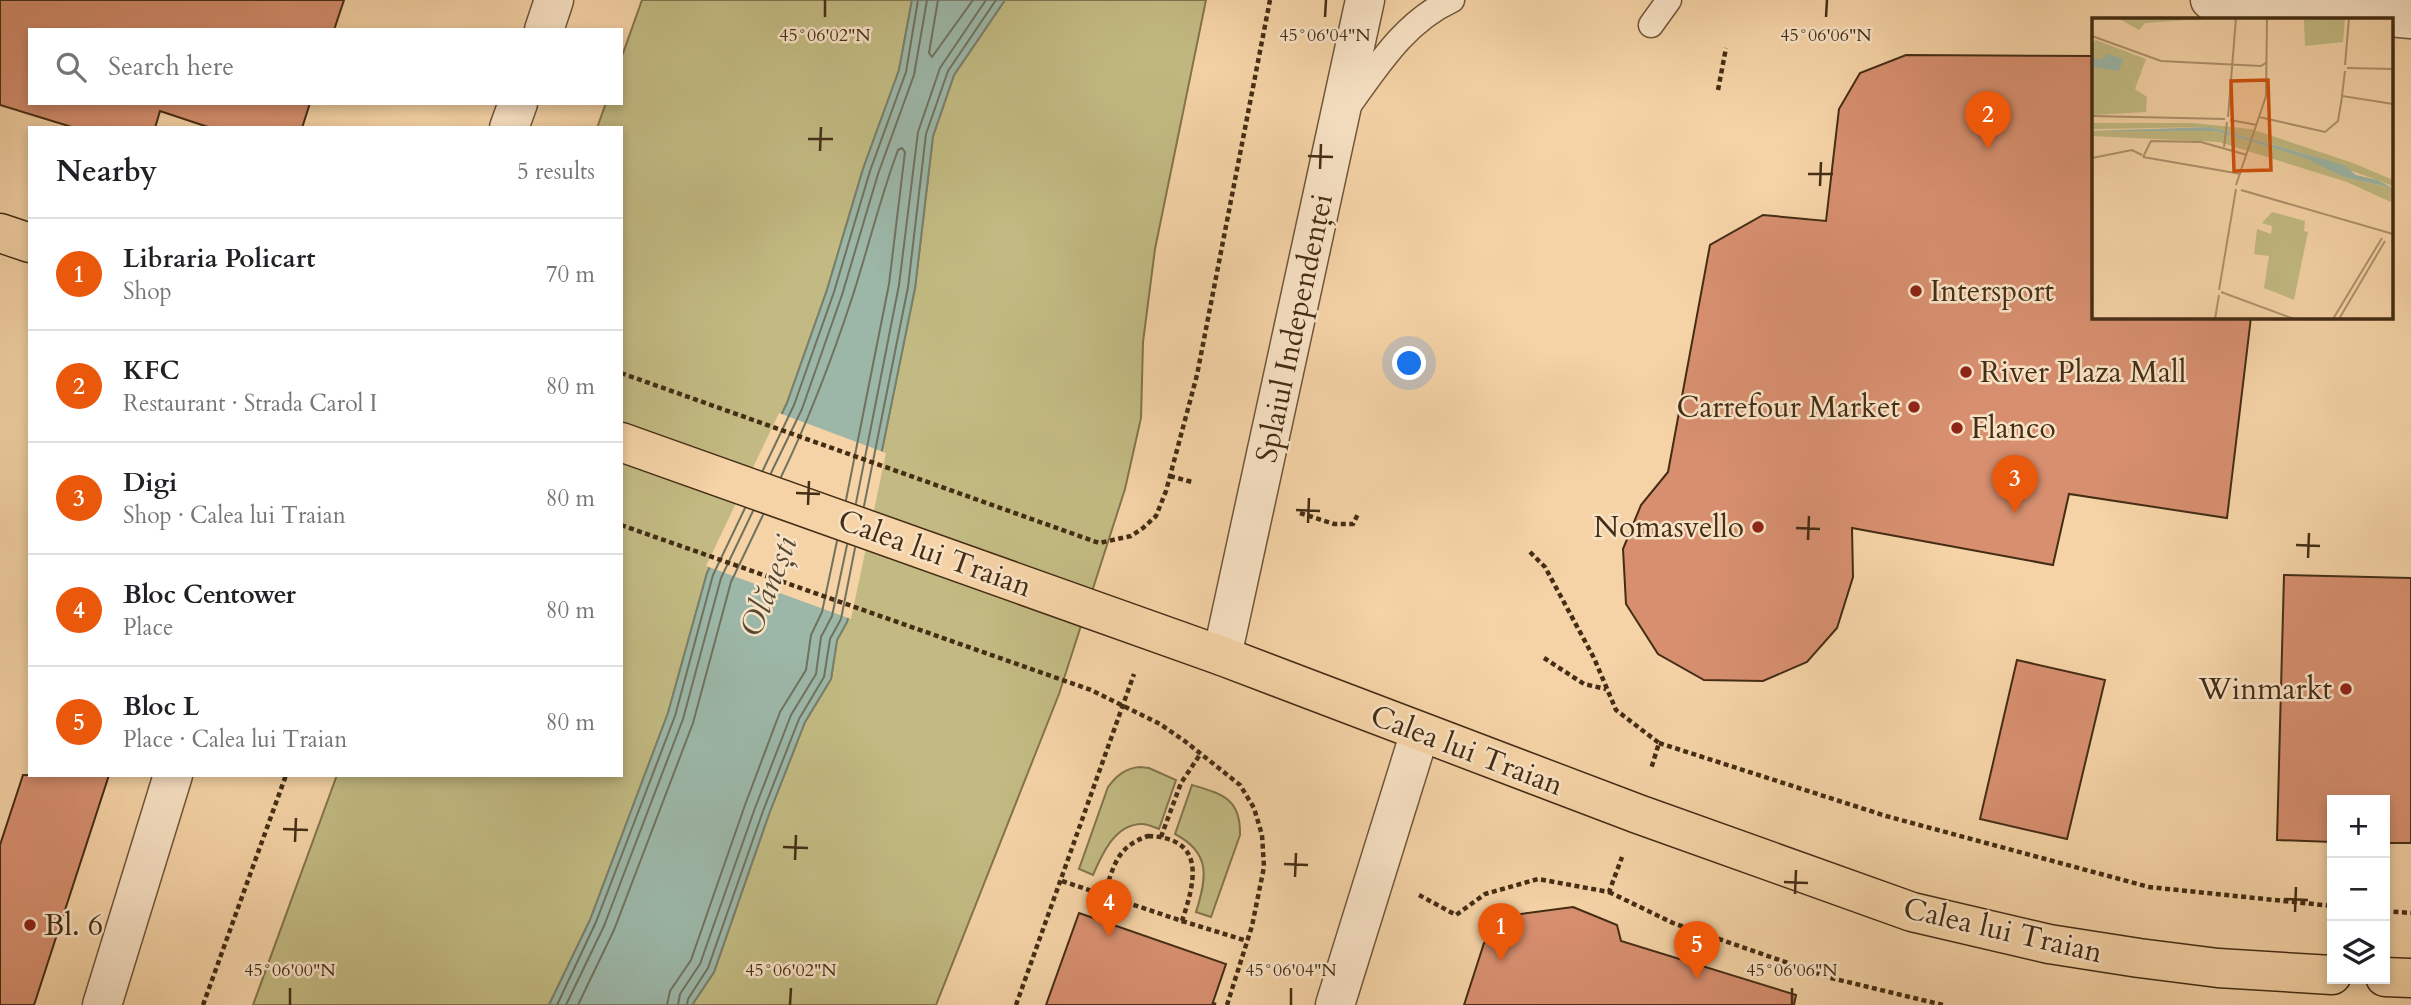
<!DOCTYPE html>
<html lang="en">
<head>
<meta charset="utf-8">
<style>
	:root { --surface:#fff; --page:#f6f6f6; --text:#202124; --muted:#757577; --line:#e0e0e0; --accent:#ea580c }
	body { margin:0; font-family:Cardo,serif; background:var(--page); color:var(--text) }
	.controls { position:absolute; right:21px; bottom:21px; display:grid; overflow:hidden; border-radius:0px; box-shadow:0 4px 10px #0003 }
	.controls button { width:63px; height:63px; display:grid; place-items:center; padding:0; border:0; border-bottom:2px solid var(--line); background:var(--surface); color:var(--text); font:35px sans-serif }
	.you { position:absolute; left:1410px; top:364px; width:24px; height:24px; margin:-18px; border:5px solid #fff; border-radius:50%; background:#1a73e8; box-shadow:0 0 0 10px #1a73e833 }
	.badge { display:grid; place-items:center; width:46px; height:46px; border-radius:50%; background:var(--accent); color:#fff; font-size:23px; font-weight:700 }
	.pin { position:absolute; translate:-50% -58px; filter:drop-shadow(0 2px 4px #0008) }
	.pin::after { content:''; position:absolute; top:37px; width:24px; height:21px; background:inherit; clip-path:polygon(0 0,100% 0,50% 100%) }
	.list { margin:0; padding:0; list-style:none }
	h2 { display:flex; justify-content:space-between; align-items:center; height:91px; margin:0; padding:0 28px; font-size:30px }
	h2 small { font-size:23px; font-weight:400; color:var(--muted) }
	.list li { display:grid; grid-template-columns:46px 1fr auto; gap:21px; align-items:center; box-sizing:border-box; height:112px; padding:0 28px; border-top:2px solid var(--line) }
	.list b { display:block; font-size:26px; white-space:nowrap }
	.list p { margin:0; font-size:23px; white-space:nowrap; color:var(--muted) }
	.list em { font-size:23px; font-style:normal; color:var(--muted) }
	.icon { flex:none; width:38px; height:38px; fill:none; stroke:currentColor; stroke-width:2; stroke-linecap:round; stroke-linejoin:round }
	.map { position:relative; flex:none; width:2411px; height:1005px; overflow:hidden }
	.search { position:absolute; background:var(--surface); box-shadow:0 4px 10px #0003; left:28px; top:28px; width:595px; height:77px; display:flex; align-items:center; gap:18px; box-sizing:border-box; padding:0 24px; border-radius:0px; color:var(--muted); font-size:26px }
	.panel { position:absolute; background:var(--surface); box-shadow:0 4px 10px #0003; left:28px; top:126px; width:595px; height:651px; border-radius:0px }
	.map>svg:first-child { display:block }
	.green { fill:#c2ba82; stroke:#83744c; stroke-width:2 }
	.water { fill:#9cb7a8; stroke:#79806d; stroke-width:2 }
	.pier { fill:#f5d3a6 }
	.lines { fill:none; stroke-linecap:round; stroke-linejoin:round }
	.shore { stroke:#70725e; stroke-width:2 }
	.building { fill:#d78f6f; stroke:#442d15; stroke-width:2 }
	.service-casing { stroke:#705639; stroke-width:27 }
	.minor-casing { stroke:#705639; stroke-width:41 }
	.tertiary-casing { stroke:#705639; stroke-width:41 }
	.primary-casing { stroke:#442d15; stroke-width:41 }
	.path { stroke:#442d15; stroke-width:4.5; stroke-dasharray:5 3.5; stroke-linecap:butt }
	.service { stroke:#f8e2c5; stroke-width:24 }
	.minor { stroke:#f8e2c5; stroke-width:38 }
	.tertiary { stroke:#f8e2c5; stroke-width:38 }
	.primary { stroke:#f5d3a6; stroke-width:38 }
	.ticks { fill:none; stroke:#442d15; stroke-width:2.5 }
	.poi-dot { fill:#8f2418; stroke:#f8e2c5; stroke-width:2.5 }
	.labels { text-anchor:middle; stroke-width:5; stroke-linejoin:round; paint-order:stroke }
	.poi-label { font-size:30px; fill:#442d15; stroke:#f8e2c5; text-anchor:start }
	.street-label { font-size:30px; fill:#442d15; stroke:#f8e2c5 }
	.water-label { font-size:32px; font-style:italic; fill:#564932; stroke:#f8e2c5 }
	.inset-road { fill:none; stroke:#ae916c; stroke-width:2 }
	.view { fill:#cf520d; fill-opacity:0.15; stroke:#cf520d; stroke-width:3.5 }
	.inset-edge { fill:none; stroke:#442d15; stroke-width:3.5 }
	.ticks-label { font-size:18px; text-anchor:middle; fill:#442d15; stroke:#f8e2c5; stroke-width:5; stroke-linejoin:round; paint-order:stroke }
</style>
</head>
<body>
<div class="map">
<svg width="2411" height="1005" viewBox="0 0 2411 1005">
	<rect width="100%" height="100%" fill="#f5d3a6"/>
	<filter id="stains"><feTurbulence type="fractalNoise" baseFrequency=".00286" numOctaves="4"/><feColorMatrix values="0 0 0 0 .2 0 0 0 0 .09 0 0 0 0 .02 0 0 0 .5 -.17"/></filter>
	<radialGradient id="worn" r=".72"><stop offset=".6" stop-color="#630" stop-opacity="0"/><stop offset="1" stop-color="#630" stop-opacity=".3"/></radialGradient>
	<g class="green">
		<path d="M642 0H912L899 70 863 169 827 290 787 403 707 573 668 713 590 920 549 1005H253L337 775H621V128H597L606 103H621V59Z"/>
		<path d="M1005 0H1206L1155 249 1143 342 1141 418 1125 489 1059 694 936 1005H692L714 972 769 814 805 722 831 679 837 640 847 622 915 288 933 136 954 75Z"/>
		<path d="M1140 767 1149 768 1176 780 1159 829C1154 827 1147 824 1142 824 1115 824 1102 854 1093 875L1079 869 1108 787C1117 775 1126 768 1140 767Z"/>
		<path d="M1192 785C1222 794 1241 798 1240 835L1211 917 1196 912C1207 877 1211 853 1175 834Z"/>
	</g>
	<path class="water" d="M912 0H1005L954 75 933 136 915 288 847 622 837 640 831 679 805 722 769 814 714 972 692 1005H549L590 920 668 713 707 573 787 403 827 290 863 169 899 70Z"/>
	<path class="pier" d="M779 413 886 453 851 619 706 566Z"/>
	<g class="lines">
		<g class="shore">
			<path d="M938 0 929 53 932 57 973 0"/>
			<path d="M763 470 794 405 834 292 870 171 906 72 918 0"/>
			<path d="M771 473 802 409 842 295 878 174 914 75 927 0"/>
			<path d="M781 477C809 419 832 359 852 298 868 249 880 198 898 150L902 148 905 152 889 284 846 500"/>
			<path d="M856 503 899 285 918 132 940 68 986 0"/>
			<path d="M864 506 908 287 926 134 948 71 996 0"/>
			<path d="M557 1005 596 922 675 716 713 575 745 508"/>
			<path d="M566 1005 604 926 683 719 721 578 753 511"/>
			<path d="M578 1005 614 930 693 723 731 582 763 515"/>
			<path d="M667 1005 670 991 691 960 745 805 780 712 806 670 811 635 822 612 837 541"/>
			<path d="M678 1005 680 994 700 964 755 808 791 715 816 674 821 637 832 616 847 545"/>
			<path d="M687 1005 688 999 708 968 763 811 799 719 824 677 830 639 841 619 855 548"/>
		</g>
	</g>
	<g class="building">
		<path d="M0 0H344L334 30H30V103H310L302 128H211L160 111 155 128H75L0 105Z"/>
		<path d="M1906 55 2094 56V317H2251L2227 518 2069 494 2053 565 1852 528 1853 577 1837 628 1807 662 1763 681 1704 680 1658 654 1626 604 1623 549 1641 505 1668 472 1710 245 1763 215 1826 221 1839 109 1860 73Z"/>
		<path d="M2284 575 2411 578V843H2385V800H2332V842L2277 840Z"/>
		<path d="M2017 660 2105 680 2067 839 1980 819Z"/>
		<path d="M23 775H109L34 1005H0V845Z"/>
		<path d="M1573 907 1617 925 1621 941 1796 995 1794 1005H1464L1484 943 1521 914Z"/>
		<path d="M1079 913 1226 964 1212 1005H1046Z"/>
	</g>
	<g class="lines">
		<g class="service-casing">
			<g id="service">
				<path d="M1651 25 1669 0"/>
				<path d="M1347 108C1377 67 1404 22 1452 0"/>
			</g>
		</g>
		<g class="minor-casing">
			<path id="minor" d="M102 1005 173 775"/>
		</g>
		<g class="tertiary-casing">
			<g id="tertiary">
				<path d="M2210 0 2411 19"/>
				<path d="M544 30 554 0"/>
				<path d="M509 128 518 103"/>
				<path d="M1222 656 1365 0"/>
				<path d="M1335 1005 1420 732"/>
			</g>
		</g>
		<g class="primary-casing">
			<g id="primary">
				<path d="M0 233 30 243"/>
				<path d="M621 442 1222 656 1638 814 1912 912 2049 944 2139 958 2218 968 2332 975"/>
				<path d="M2385 977 2411 978"/>
			</g>
		</g>
		<g class="path">
			<path d="M1718 90 1726 48"/>
			<path d="M621 373 1099 543 1131 536 1143 528 1156 516 1166 491 1197 375 1270 0"/>
			<path d="M1170 476 1192 482"/>
			<path d="M1300 513 1334 524H1353L1358 514"/>
			<path d="M621 525 1091 690 1160 724 1186 742 1240 785 1254 808 1262 835 1264 867 1252 926 1227 1005"/>
			<path d="M1530 552 1545 567 1594 658 1616 710 1659 743 1651 769"/>
			<path d="M1544 658 1584 684 1606 689"/>
			<path d="M1659 743 1886 816 2149 887 2332 906"/>
			<path d="M1148 836C1207 838 1195 882 1182 921L1104 895C1114 866 1116 847 1148 836Z"/>
			<path d="M1161 837 1181 783 1201 753"/>
			<path d="M1062 881 1104 895"/>
			<path d="M1609 892 1673 923 1831 978 1943 1005"/>
			<path d="M1419 895 1456 915 1485 894 1538 879 1609 892 1622 857"/>
			<path d="M2385 911 2411 913"/>
			<path d="M1182 921 1247 941"/>
			<path d="M1212 1004 1216 1005"/>
			<path d="M203 1005 286 775"/>
			<path d="M1016 1005 1134 674"/>
		</g>
		<use href="#service" class="service"/>
		<use href="#minor" class="minor"/>
		<use href="#tertiary" class="tertiary"/>
		<use href="#primary" class="primary"/>
	</g>
	<path class="ticks" d="M825 17V0M1325 17 1326 0M1826 17 1827 0M808 139H833M820 151 821 127M1308 156 1333 157M1320 169 1321 144M1808 174H1833M1820 186 1821 162M796 493 820 494M808 505 809 481M1296 510 1320 511M1308 523 1309 498M1796 528 1820 529M1808 540 1809 516M2296 545 2320 546M2308 558 2309 533M283 829 308 830M295 842 296 818M783 847 808 848M795 860 796 835M1284 864 1308 865M1295 877 1296 853M1784 882 1808 883M1795 894 1796 870M2284 899 2308 900M2295 912 2296 887M290 1005V988M790 1005 791 988M1291 1005V988M1792 1005V988"/>
	<g class="poi-dot">
		<circle cx="1916" cy="291" r="7"/>
		<circle cx="1966" cy="372" r="7"/>
		<circle cx="1914" cy="407" r="7"/>
		<circle cx="1957" cy="428" r="7"/>
		<circle cx="1758" cy="527" r="7"/>
		<circle cx="2346" cy="689" r="7"/>
		<circle cx="30" cy="925" r="7"/>
	</g>
	<g class="labels">
		<g class="poi-label">
			<text x="1930" y="301">Intersport</text>
			<text x="1980" y="382">River Plaza Mall</text>
			<text x="1900" y="417" text-anchor="end">Carrefour Market</text>
			<text x="1971" y="438">Flanco</text>
			<text x="1744" y="537" text-anchor="end">Nomasvello</text>
			<text x="2332" y="699" text-anchor="end">Winmarkt</text>
			<text x="44" y="935">Bl. 6</text>
		</g>
		<g class="street-label">
			<text transform="translate(1294 328) rotate(-78)" y="10">Splaiul Independenței</text>
			<text transform="translate(935 553) rotate(20)" y="10">Calea lui Traian</text>
			<text transform="translate(1467 750) rotate(21)" y="10">Calea lui Traian</text>
			<text transform="translate(2003 930) rotate(13)" y="10">Calea lui Traian</text>
		</g>
		<g class="water-label">
			<text transform="translate(768 586) rotate(-69)" y="11">Olănești</text>
		</g>
	</g>
	<g transform="translate(2092 18)">
		<rect width="301" height="301" fill="#f5d3a6"/>
		<path d="M26 0H123L53 5 47 12ZM253 0 251 24 213 28 212 2ZM4 22 54 41 43 71 55 79 54 94 0 97V24ZM0 105H101L159 111 261 145 301 162V168L214 136 118 109 2 111ZM0 113H124L214 140 251 159 300 170 301 185 255 164 127 124 0 118ZM180 194 213 203 212 213 216 214 202 282 172 270 177 238 162 236 165 211 179 216 180 208 170 205Z" fill="#c2ba82"/>
		<path d="M16 36 31 41 27 53 0 49V39L8 42ZM118 109 252 147 264 157 285 162 301 170 251 159 213 140 124 113H0Z" fill="#9cb7a8"/>
		<path class="inset-road" d="M0 18 69 43 169 48 175 44M253 47 257 0M255 50 301 51M253 53 250 78 301 86M0 98 133 101M136 99 144 0M167 99 233 114 246 103 250 79M138 102 165 107M132 129 135 104M51 139 59 123 109 124 155 137M51 139 149 156M0 140 40 132 50 137M144 167 174 78 175 0M149 172 301 216M127 272 144 171M129 274 202 301M123 301 127 277M241 301 290 220M247 301 293 223"/>
		<path class="view" d="M176 62 179 152 142 153 139 63Z"/>
		<rect width="301" height="301" class="inset-edge"/>
	</g>
	<g class="ticks-label">
		<text x="825" y="41">45°06'02"N</text>
		<text x="1325" y="41">45°06'04"N</text>
		<text x="1826" y="41">45°06'06"N</text>
		<text x="290" y="976">45°06'00"N</text>
		<text x="791" y="976">45°06'02"N</text>
		<text x="1291" y="976">45°06'04"N</text>
		<text x="1792" y="976">45°06'06"N</text>
	</g>
	<rect width="100%" height="100%" filter="url(#stains)"/>
	<rect width="100%" height="100%" fill="url(#worn)"/>
</svg>
<div class="controls">
<button>+</button>
<button>−</button>
<button><svg class="icon" aria-label="layers" viewBox="0 0 24 24"><path d="M12 4l9 5-9 5-9-5zM3 14l9 5 9-5"/></svg></button>
</div>
<div class="you"></div>
<div class="pin badge" style="left:1501px;top:961px">1</div>
<div class="pin badge" style="left:1988px;top:149px">2</div>
<div class="pin badge" style="left:2015px;top:513px">3</div>
<div class="pin badge" style="left:1109px;top:937px">4</div>
<div class="pin badge" style="left:1697px;top:979px">5</div>
<div class="search"><svg class="icon" aria-label="search" viewBox="0 0 24 24"><circle cx="10" cy="10" r="6"/><path d="M15 15l6 6"/></svg>Search here</div>
<section class="panel">
<h2>Nearby<small>5 results</small></h2>
<ul class="list">
<li><span class="badge">1</span><div><b>Libraria Policart</b><p>Shop</p></div><em>70 m</em></li>
<li><span class="badge">2</span><div><b>KFC</b><p>Restaurant · Strada Carol I</p></div><em>80 m</em></li>
<li><span class="badge">3</span><div><b>Digi</b><p>Shop · Calea lui Traian</p></div><em>80 m</em></li>
<li><span class="badge">4</span><div><b>Bloc Centower</b><p>Place</p></div><em>80 m</em></li>
<li><span class="badge">5</span><div><b>Bloc L</b><p>Place · Calea lui Traian</p></div><em>80 m</em></li>
</ul>
</section>
</div>
</body>
</html>
